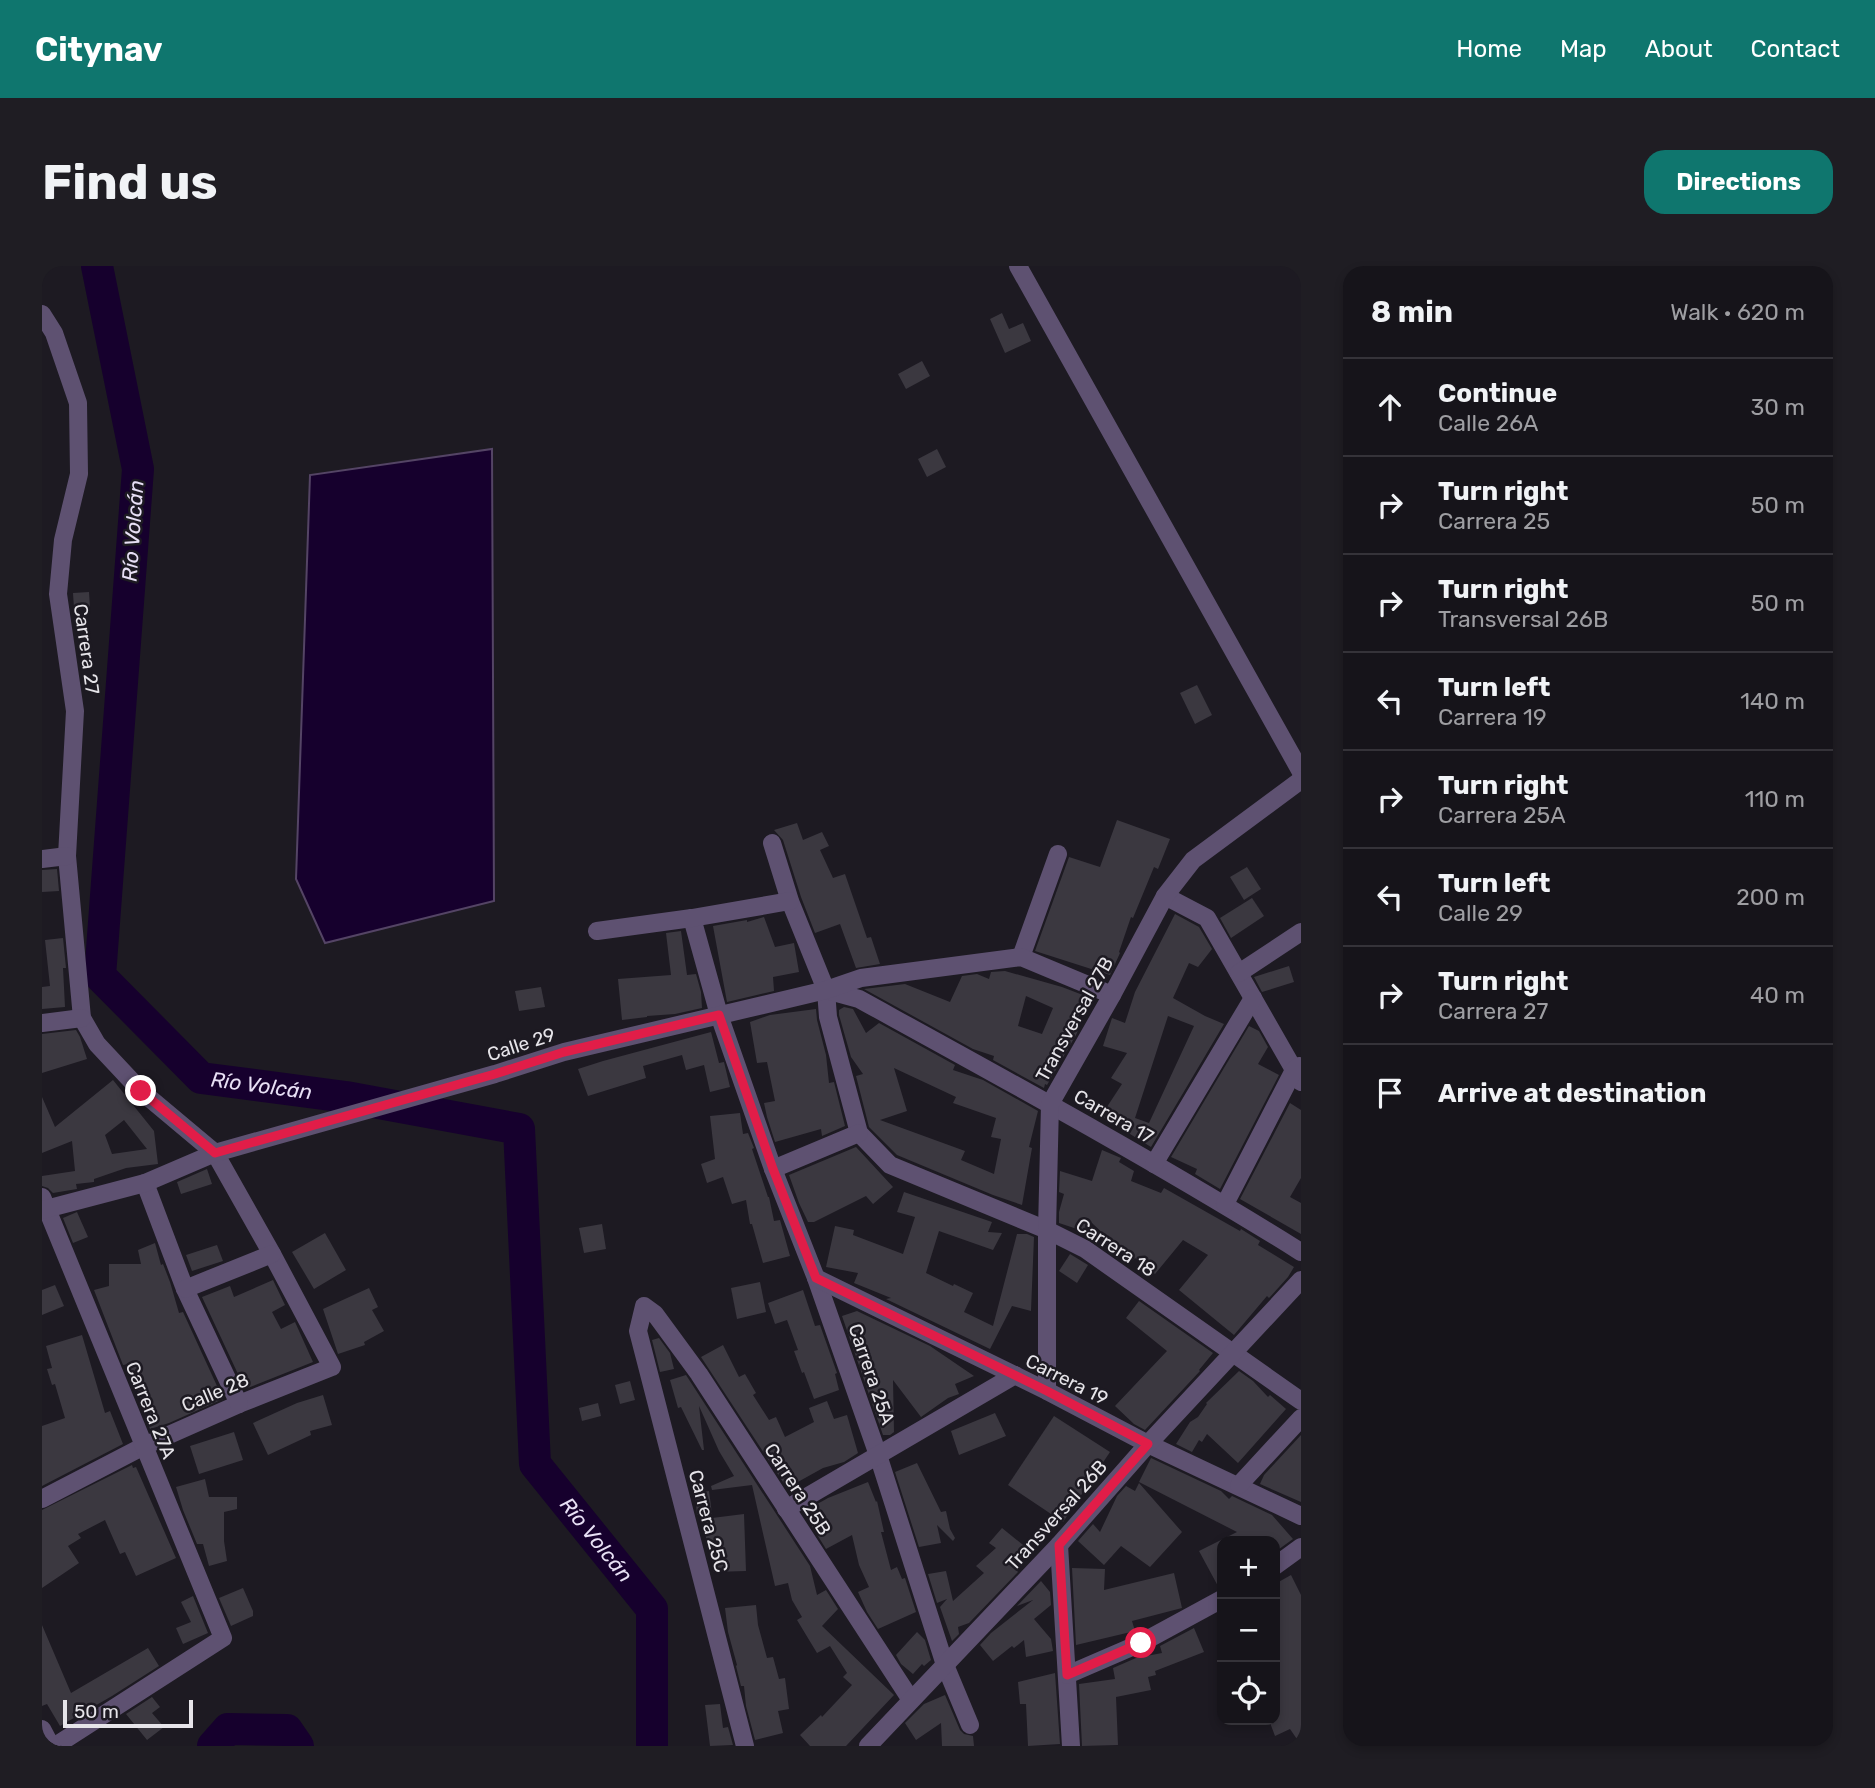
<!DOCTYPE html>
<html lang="en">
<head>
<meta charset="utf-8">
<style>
	:root { --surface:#16141a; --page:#1f1d23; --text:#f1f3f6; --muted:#9e9ea2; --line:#353339; --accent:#0f766e }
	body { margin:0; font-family:Rubik,sans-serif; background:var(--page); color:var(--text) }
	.controls { position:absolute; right:21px; bottom:21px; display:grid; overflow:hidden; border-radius:14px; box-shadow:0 4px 10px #0003 }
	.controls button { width:63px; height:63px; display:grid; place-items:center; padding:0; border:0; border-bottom:2px solid var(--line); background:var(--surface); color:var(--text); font:35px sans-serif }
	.scale { position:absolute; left:21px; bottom:18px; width:130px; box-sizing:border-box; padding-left:7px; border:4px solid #e6e4e9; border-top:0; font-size:19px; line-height:24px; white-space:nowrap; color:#e6e4e9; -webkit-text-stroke:5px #1d1a22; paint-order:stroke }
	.stop { position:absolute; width:21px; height:21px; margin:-16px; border:5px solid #e11d48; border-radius:50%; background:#fff }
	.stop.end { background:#e11d48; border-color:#fff; box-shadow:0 2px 7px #0008 }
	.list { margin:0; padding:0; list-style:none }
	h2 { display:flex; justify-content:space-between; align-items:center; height:91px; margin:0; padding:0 28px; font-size:30px }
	h2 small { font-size:23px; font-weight:400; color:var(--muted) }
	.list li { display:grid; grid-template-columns:46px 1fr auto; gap:21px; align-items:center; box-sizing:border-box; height:98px; padding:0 28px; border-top:2px solid var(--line) }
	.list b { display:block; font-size:26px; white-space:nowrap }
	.list p { margin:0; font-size:23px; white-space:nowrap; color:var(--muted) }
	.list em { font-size:23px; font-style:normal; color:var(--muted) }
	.icon { flex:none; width:38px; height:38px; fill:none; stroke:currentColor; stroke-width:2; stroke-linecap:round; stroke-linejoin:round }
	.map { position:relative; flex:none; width:1259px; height:1480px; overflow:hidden; border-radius:21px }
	header { display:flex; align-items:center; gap:42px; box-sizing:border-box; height:98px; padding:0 35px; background:var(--accent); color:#fff }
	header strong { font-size:33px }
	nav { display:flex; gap:38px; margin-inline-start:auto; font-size:24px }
	.intro { display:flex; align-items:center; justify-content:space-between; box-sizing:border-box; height:168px; padding:0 42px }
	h1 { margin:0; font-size:49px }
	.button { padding:18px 32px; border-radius:21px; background:var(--accent); color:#fff; font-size:24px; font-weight:700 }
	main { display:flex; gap:42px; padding:0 42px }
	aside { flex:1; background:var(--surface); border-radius:21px; box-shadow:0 4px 10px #0003 }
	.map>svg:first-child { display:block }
	.water { fill:#16002d; stroke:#544465; stroke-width:2 }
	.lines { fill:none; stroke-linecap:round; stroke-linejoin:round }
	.river { stroke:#16002d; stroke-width:32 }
	.building { fill:#3b3840; fill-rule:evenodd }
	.street { stroke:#5e5171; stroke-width:18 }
	.route { stroke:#e11d48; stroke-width:9 }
	.labels { text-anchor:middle; stroke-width:5; stroke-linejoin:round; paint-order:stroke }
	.street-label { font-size:19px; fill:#e6e4e9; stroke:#1d1a22 }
	.water-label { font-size:21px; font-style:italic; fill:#e8e0f5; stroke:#1d1a22 }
</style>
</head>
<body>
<header>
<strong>Citynav</strong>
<nav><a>Home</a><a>Map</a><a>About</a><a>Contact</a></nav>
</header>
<div class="intro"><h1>Find us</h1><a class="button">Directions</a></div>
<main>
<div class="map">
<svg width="1259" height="1480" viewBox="0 0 1259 1480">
	<rect width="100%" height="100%" fill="#1d1a22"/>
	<path class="water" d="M450 183 452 635 283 677 254 613 268 209Z"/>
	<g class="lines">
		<g class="river">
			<path id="s1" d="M55 0 96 203 58 710 159 812 304 831 477 863 493 1198 610 1343V1480"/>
			<path d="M171 1480 186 1463 245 1464 256 1480"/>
		</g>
	</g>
	<g class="building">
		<path d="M960 47 967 63 981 57 989 75 963 87 948 53Z"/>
		<path d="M880 95 888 110 864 123 856 108Z"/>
		<path d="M895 183 904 201 885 211 876 193Z"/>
		<path d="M47 326 48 342H32L31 327Z"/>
		<path d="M1155 419 1170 449 1153 458 1138 427Z"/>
		<path d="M1075 554 1128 573 1116 603 1112 601 1091 652 1089 651 1077 686 1078 687 1068 709 993 685 1027 591 1058 601Z"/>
		<path d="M755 557 761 574 780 566 787 580 778 584 791 612 803 608 825 672 829 671 838 698 814 702 798 658 773 667 759 631 741 574 732 564Z"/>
		<path d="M1205 601 1219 623 1202 634 1188 611Z"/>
		<path d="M15 603 17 625 0 626V604Z"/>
		<path d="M1210 632 1222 650 1189 672 1178 652Z"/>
		<path d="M1133 648 1157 661 1170 683 1156 701 1147 697 1131 732 1163 750 1182 758 1109 881 1059 850 1080 818 1069 812 1085 787 1061 780 1070 752 1083 757 1093 726ZM1126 750 1152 760 1107 857 1093 852Z"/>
		<path d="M722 651 733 681 752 677 757 706 731 711 732 725 685 736 671 660 705 654V656Z"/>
		<path d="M639 665 645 709 654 708 659 726 660 742 633 748 605 750V751L580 754 576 713 629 709 624 667Z"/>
		<path d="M21 672 24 702H21L23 741 0 743V721L8 720 3 674Z"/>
		<path d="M1247 700 1252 716 1220 726 1212 711Z"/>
		<path d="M963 705 1020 721 1046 731 1033 758 1038 760 1034 769 1005 819 1003 818 1002 822 951 794 952 790 931 783 822 723 863 718 908 736 920 710 935 708 947 713 949 706ZM984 730 1011 742 1000 768 976 760Z"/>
		<path d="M499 721 503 741 477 745 473 725Z"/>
		<path d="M802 741 811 743 824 767 837 757 913 799 911 804 941 814 996 845 987 881 990 882 980 939 951 929 855 889 827 861 814 810 821 808 809 791 797 749V744ZM852 802 914 831 911 837 954 852 949 871 959 873 952 908 919 894 923 885 838 854 865 845Z"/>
		<path d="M774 743 775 754 784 789 787 817 792 816 803 860 780 870 779 863 733 876 725 851 722 837 733 835 725 796 715 797 708 756 728 749Z"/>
		<path d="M1207 760 1217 765 1226 781 1216 798 1237 809 1178 923 1153 908 1155 903 1129 891Z"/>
		<path d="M34 764 38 771 45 793 0 807V768Z"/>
		<path d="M669 766 677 797 682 796 688 821 668 826 662 799 644 804 640 789 601 800 604 812 546 830 536 803 561 795Z"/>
		<path d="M71 814 112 865 116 898 84 902 52 913V916L34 918 35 923 11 927 6 922 0 920V910L33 905 30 875 0 887V831L13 861ZM82 854 105 883 70 888 63 869Z"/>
		<path d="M1248 837 1259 844V912L1248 931 1259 937V968L1198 933Z"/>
		<path d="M698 847 701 868 706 867 712 882 710 883 726 931H727L732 955 738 954 748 990 721 997 710 958H708L704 934 690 938 681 911 665 917 659 898 673 893 668 850Z"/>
		<path d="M814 881 851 921 831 938 824 930 772 956H766L757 937 747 909Z"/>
		<path d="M1060 884 1079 892 1077 896 1092 905 1089 915 1119 927 1122 922 1198 965 1199 963 1218 975 1216 979 1252 1001 1246 1011 1227 1032 1225 1030 1192 1069 1137 1024 1166 989 1141 974 1113 1008 1093 992 1090 995 1050 957 1047 967 1017 957V946L1022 928 1017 926 1018 905 1050 915Z"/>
		<path d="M165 903 170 918 139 928 135 916Z"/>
		<path d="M862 926 950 956 946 966 960 967 951 984 897 965 884 1007 911 1020 912 1018 931 1027 922 1046 951 1060 975 968H985L992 971 989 1045 970 1040 948 1083 844 1033 849 1032 812 1017 816 1007 784 1001 793 960 812 964 811 969 861 988 873 951 855 946Z"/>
		<path d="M35 946 46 971 31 977 21 952Z"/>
		<path d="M560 958 564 983 542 987 537 962Z"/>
		<path d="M283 967 304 1004 272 1023 250 986Z"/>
		<path d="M113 977 119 999 121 998 128 1016 137 1047 141 1046 181 1133 127 1157 108 1163 87 1098 81 1099 52 1024 67 1020V998H99L96 984Z"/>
		<path d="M175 979 181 995 150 1005 144 989Z"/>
		<path d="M1028 988 1046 999 1035 1017 1017 1005Z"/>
		<path d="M231 1014 243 1039 230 1046 239 1063 253 1056 271 1096 203 1123 160 1031 188 1020 192 1031Z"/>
		<path d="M718 1016 724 1046 695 1053 689 1022Z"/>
		<path d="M13 1019 22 1040 0 1049V1024Z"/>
		<path d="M327 1022 336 1041 330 1044 342 1065 322 1076 323 1079 296 1088 281 1043Z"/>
		<path d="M761 1024 773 1060 778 1059 795 1107 793 1108 797 1124 772 1133 762 1106 760 1107 752 1085 756 1084 745 1054 733 1058 726 1037Z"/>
		<path d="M1097 1035 1171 1087 1157 1104 1158 1105 1103 1164 1092 1158 1073 1140 1125 1085 1084 1052Z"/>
		<path d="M815 1045 888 1080 932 1110 913 1118 917 1128 906 1132 879 1151 851 1114 852 1166 848 1169H841L800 1050Z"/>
		<path d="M40 1069 63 1147 68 1145 81 1178 0 1220V1160L23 1152 13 1118 10 1119 5 1103 10 1102 4 1080Z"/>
		<path d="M617 1072 628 1087 632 1103 618 1106 610 1074Z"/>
		<path d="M681 1079 697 1111 703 1108 714 1127 711 1129 727 1154 734 1151 743 1171 772 1156 767 1142 785 1135 792 1153 805 1149 816 1187 802 1196 781 1202 745 1222 659 1091Z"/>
		<path d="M1197 1105 1211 1115 1226 1131 1228 1129 1244 1143 1196 1197 1165 1168 1160 1176 1157 1174 1150 1186 1134 1178 1148 1156 1156 1151 1165 1138 1164 1137Z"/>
		<path d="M644 1109 768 1300 775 1329 784 1324 796 1343 780 1360 852 1429 804 1480H768L758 1469 779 1449 780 1451 810 1419 801 1411 805 1407 788 1380 775 1387 755 1354 760 1351 750 1334 746 1317 733 1320 710 1219 670 1224 669 1220 692 1210 677 1185 657 1140 662 1184H660L639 1141 636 1142 628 1114Z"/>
		<path d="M588 1115 593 1134 578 1138 573 1119Z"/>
		<path d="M281 1129 290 1159 268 1165 269 1169 226 1189 211 1157 255 1137Z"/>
		<path d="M556 1137 559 1150 540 1155 537 1142Z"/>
		<path d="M953 1147 964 1170 917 1189 909 1165Z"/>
		<path d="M1012 1150 1068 1186 1021 1256 966 1219Z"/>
		<path d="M192 1166 201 1194 157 1208 148 1180Z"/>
		<path d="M1259 1169V1236L1218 1218 1222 1209Z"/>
		<path d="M1109 1192 1179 1225 1187 1233 1190 1230 1230 1249 1251 1273 1233 1286V1275H1180V1322H1177L1157 1285 1195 1266 1097 1216Z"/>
		<path d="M875 1197 899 1246 904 1245 908 1263 913 1272 911 1275 895 1259 899 1277 877 1281 853 1206Z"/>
		<path d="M90 1199 91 1202 94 1201 134 1292 94 1310 83 1286 78 1288 63 1254 36 1268 39 1272 26 1280 37 1297 0 1322V1244Z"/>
		<path d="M163 1213 167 1231H195V1243L182 1246V1275L185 1295 167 1300 161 1278H155L141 1244 134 1221Z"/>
		<path d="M826 1216 834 1236 835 1235 842 1266H839L849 1304 855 1301 860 1313 863 1312 874 1346 836 1363 825 1346 816 1326 827 1321 817 1299 810 1269 784 1283 761 1246 786 1232Z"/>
		<path d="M1097 1217 1140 1266 1108 1301 1079 1280 1062 1299 1036 1275 1051 1258 1058 1266 1075 1230 1084 1220 1093 1225Z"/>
		<path d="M667 1225 670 1248 655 1249 653 1227Z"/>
		<path d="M702 1248 704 1305 671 1306 670 1280 665 1281 662 1253Z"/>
		<path d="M960 1262 986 1283 971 1301 976 1306 927 1357 916 1361 917 1368 910 1375 898 1341 905 1333 895 1337 886 1308 904 1305 911 1335 942 1307 934 1300 954 1282 947 1277Z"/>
		<path d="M1030 1302 1063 1303 1062 1324 1132 1307 1140 1342 1090 1355 1093 1365 1034 1379Z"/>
		<path d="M1249 1309 1259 1329V1479L1248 1463 1233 1470 1227 1454H1233V1318Z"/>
		<path d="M999 1315 1008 1326 1009 1339 992 1353 1009 1373 1011 1385 984 1391 982 1374 972 1382 970 1380 951 1395 938 1379 949 1367 991 1334 975 1340Z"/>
		<path d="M201 1322 211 1345V1350L189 1360 177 1332Z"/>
		<path d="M151 1330 166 1367 141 1378 134 1362 149 1356 139 1336Z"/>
		<path d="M714 1339 716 1359 725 1392 731 1391 737 1413 743 1412 747 1443 736 1445 741 1467 713 1474 704 1440 702 1420H699L694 1400 695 1399 686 1366 683 1342Z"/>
		<path d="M0 1359 29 1427 106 1382 117 1400 70 1430 18 1460 5 1438 0 1440Z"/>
		<path d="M1152 1362 1162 1386 1113 1405 1114 1409 1106 1411 1109 1424 1074 1431 1076 1479 1040 1480 1037 1418 1073 1413 1071 1402 1094 1392 1120 1387 1118 1380Z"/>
		<path d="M875 1366 883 1374 889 1394 882 1400 880 1398 871 1408 859 1398 854 1389Z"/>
		<path d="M1013 1407 1018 1478 986 1480 984 1438H978L976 1416Z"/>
		<path d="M903 1429 918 1464 922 1468 931 1470 932 1480H900L899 1457 874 1474 863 1457 882 1438Z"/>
		<path d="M110 1431 118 1441 110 1447 122 1461 105 1474 84 1448Z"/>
		<path d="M678 1438 681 1462 686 1461 691 1479 668 1480 663 1439Z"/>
	</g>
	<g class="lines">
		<g class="street">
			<path d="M976 0 1259 506"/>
			<path d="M0 48 12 67 36 137 37 208 21 274 16 328 33 445 25 590 40 752 55 778 99 825 173 887 230 988 290 1101 197 1138 102 1180 0 1233"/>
			<path d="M730 577 748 635 784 724 786 751 817 867 848 899 1005 964 1043 983 1259 1135"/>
			<path d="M0 593 25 590"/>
			<path d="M1123 630 1165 652 1259 816"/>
			<path d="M650 652 677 749 731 903 774 1012 836 1189 903 1399 928 1459"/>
			<path d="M555 665 650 652 748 635"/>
			<path d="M979 691 1016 588"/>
			<path d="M1197 707 1259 666"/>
			<path d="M784 724 817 733C966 815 1115 896 1259 986"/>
			<path d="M0 757 40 752"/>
			<path d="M1112 898 1211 732"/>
			<path d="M731 903 817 867"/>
			<path d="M103 917 143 1023 197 1138"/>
			<path d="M0 931 181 1372 13 1480"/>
			<path d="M1183 938 1252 804 1257 800"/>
			<path d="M0 944 103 917 173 887 453 808 522 786 784 724 819 712 979 691 1070 729"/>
			<path d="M774 1012 1005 1125 1106 1178 1259 1250"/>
			<path d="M143 1023 230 988"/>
			<path d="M1005 1125V964L1008 838 1070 729 1123 630 1151 594 1259 514"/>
			<path d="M1197 1219 1259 1152"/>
			<path d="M744 1243 973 1109"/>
			<path d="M1017 1279 1029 1480"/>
			<path d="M1233 1300 1259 1281"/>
			<path d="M1025 1409 1099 1377 1180 1333"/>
			<path d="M0 1463 9 1480"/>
			<path d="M703 1480 596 1065 602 1040 613 1048 657 1108 869 1434"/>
			<path d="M826 1480 1017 1279 1106 1178 1259 1014"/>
		</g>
	</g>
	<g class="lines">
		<path class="route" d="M99 825 173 887 453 808 522 786 677 749 731 903 774 1012 1005 1125 1106 1178 1017 1279 1025 1409 1099 1377"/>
	</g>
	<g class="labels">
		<g class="street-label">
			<text transform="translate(45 383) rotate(82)" y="7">Carrera 27</text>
			<text transform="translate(1032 753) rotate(-61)" y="7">Transversal 27B</text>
			<text transform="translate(479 778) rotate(-18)" y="7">Calle 29</text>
			<text transform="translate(1072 850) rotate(30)" y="7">Carrera 17</text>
			<text transform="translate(1074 981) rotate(33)" y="7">Carrera 18</text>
			<text transform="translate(830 1108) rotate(71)" y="7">Carrera 25A</text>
			<text transform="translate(1025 1113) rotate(27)" y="7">Carrera 19</text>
			<text transform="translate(173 1126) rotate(-23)" y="7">Calle 28</text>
			<text transform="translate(109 1144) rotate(68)" y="7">Carrera 27A</text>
			<text transform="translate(756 1223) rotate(57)" y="7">Carrera 25B</text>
			<text transform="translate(1014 1249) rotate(-48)" y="7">Transversal 26B</text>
			<text transform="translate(667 1255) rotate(75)" y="7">Carrera 25C</text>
		</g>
		<g class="water-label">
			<text transform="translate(91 265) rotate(-86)" y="7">Río Volcán</text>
			<text dy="7" stroke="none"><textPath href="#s1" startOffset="920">Río Volcán</textPath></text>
			<text dy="7" stroke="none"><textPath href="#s1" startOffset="1614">Río Volcán</textPath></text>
		</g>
	</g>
</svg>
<div class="controls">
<button>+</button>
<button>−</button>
<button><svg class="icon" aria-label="locate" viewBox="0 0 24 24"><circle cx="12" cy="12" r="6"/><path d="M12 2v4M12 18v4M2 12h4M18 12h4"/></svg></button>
</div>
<div class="scale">50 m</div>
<div class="stop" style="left:1099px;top:1377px"></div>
<div class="stop end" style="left:99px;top:825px"></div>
</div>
<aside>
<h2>8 min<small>Walk · 620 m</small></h2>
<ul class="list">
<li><svg class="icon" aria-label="ahead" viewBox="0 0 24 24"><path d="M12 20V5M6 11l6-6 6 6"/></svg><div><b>Continue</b><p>Calle 26A</p></div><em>30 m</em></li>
<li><svg class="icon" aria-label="right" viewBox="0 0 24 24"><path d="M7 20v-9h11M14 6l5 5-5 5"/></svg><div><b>Turn right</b><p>Carrera 25</p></div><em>50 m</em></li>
<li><svg class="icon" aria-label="right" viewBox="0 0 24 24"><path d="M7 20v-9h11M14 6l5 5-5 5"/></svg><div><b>Turn right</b><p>Transversal 26B</p></div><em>50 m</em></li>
<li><svg class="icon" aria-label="left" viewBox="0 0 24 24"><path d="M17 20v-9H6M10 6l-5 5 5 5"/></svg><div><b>Turn left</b><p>Carrera 19</p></div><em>140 m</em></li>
<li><svg class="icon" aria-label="right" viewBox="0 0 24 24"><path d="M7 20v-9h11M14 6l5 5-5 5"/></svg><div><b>Turn right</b><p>Carrera 25A</p></div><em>110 m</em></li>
<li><svg class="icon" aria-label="left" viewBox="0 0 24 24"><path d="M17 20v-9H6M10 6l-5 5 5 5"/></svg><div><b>Turn left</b><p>Calle 29</p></div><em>200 m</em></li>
<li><svg class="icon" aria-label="right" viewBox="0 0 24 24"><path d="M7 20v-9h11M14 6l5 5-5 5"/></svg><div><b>Turn right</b><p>Carrera 27</p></div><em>40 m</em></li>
<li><svg class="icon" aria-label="arrive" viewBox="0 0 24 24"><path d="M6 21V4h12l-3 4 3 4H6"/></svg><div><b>Arrive at destination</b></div></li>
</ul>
</aside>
</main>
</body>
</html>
